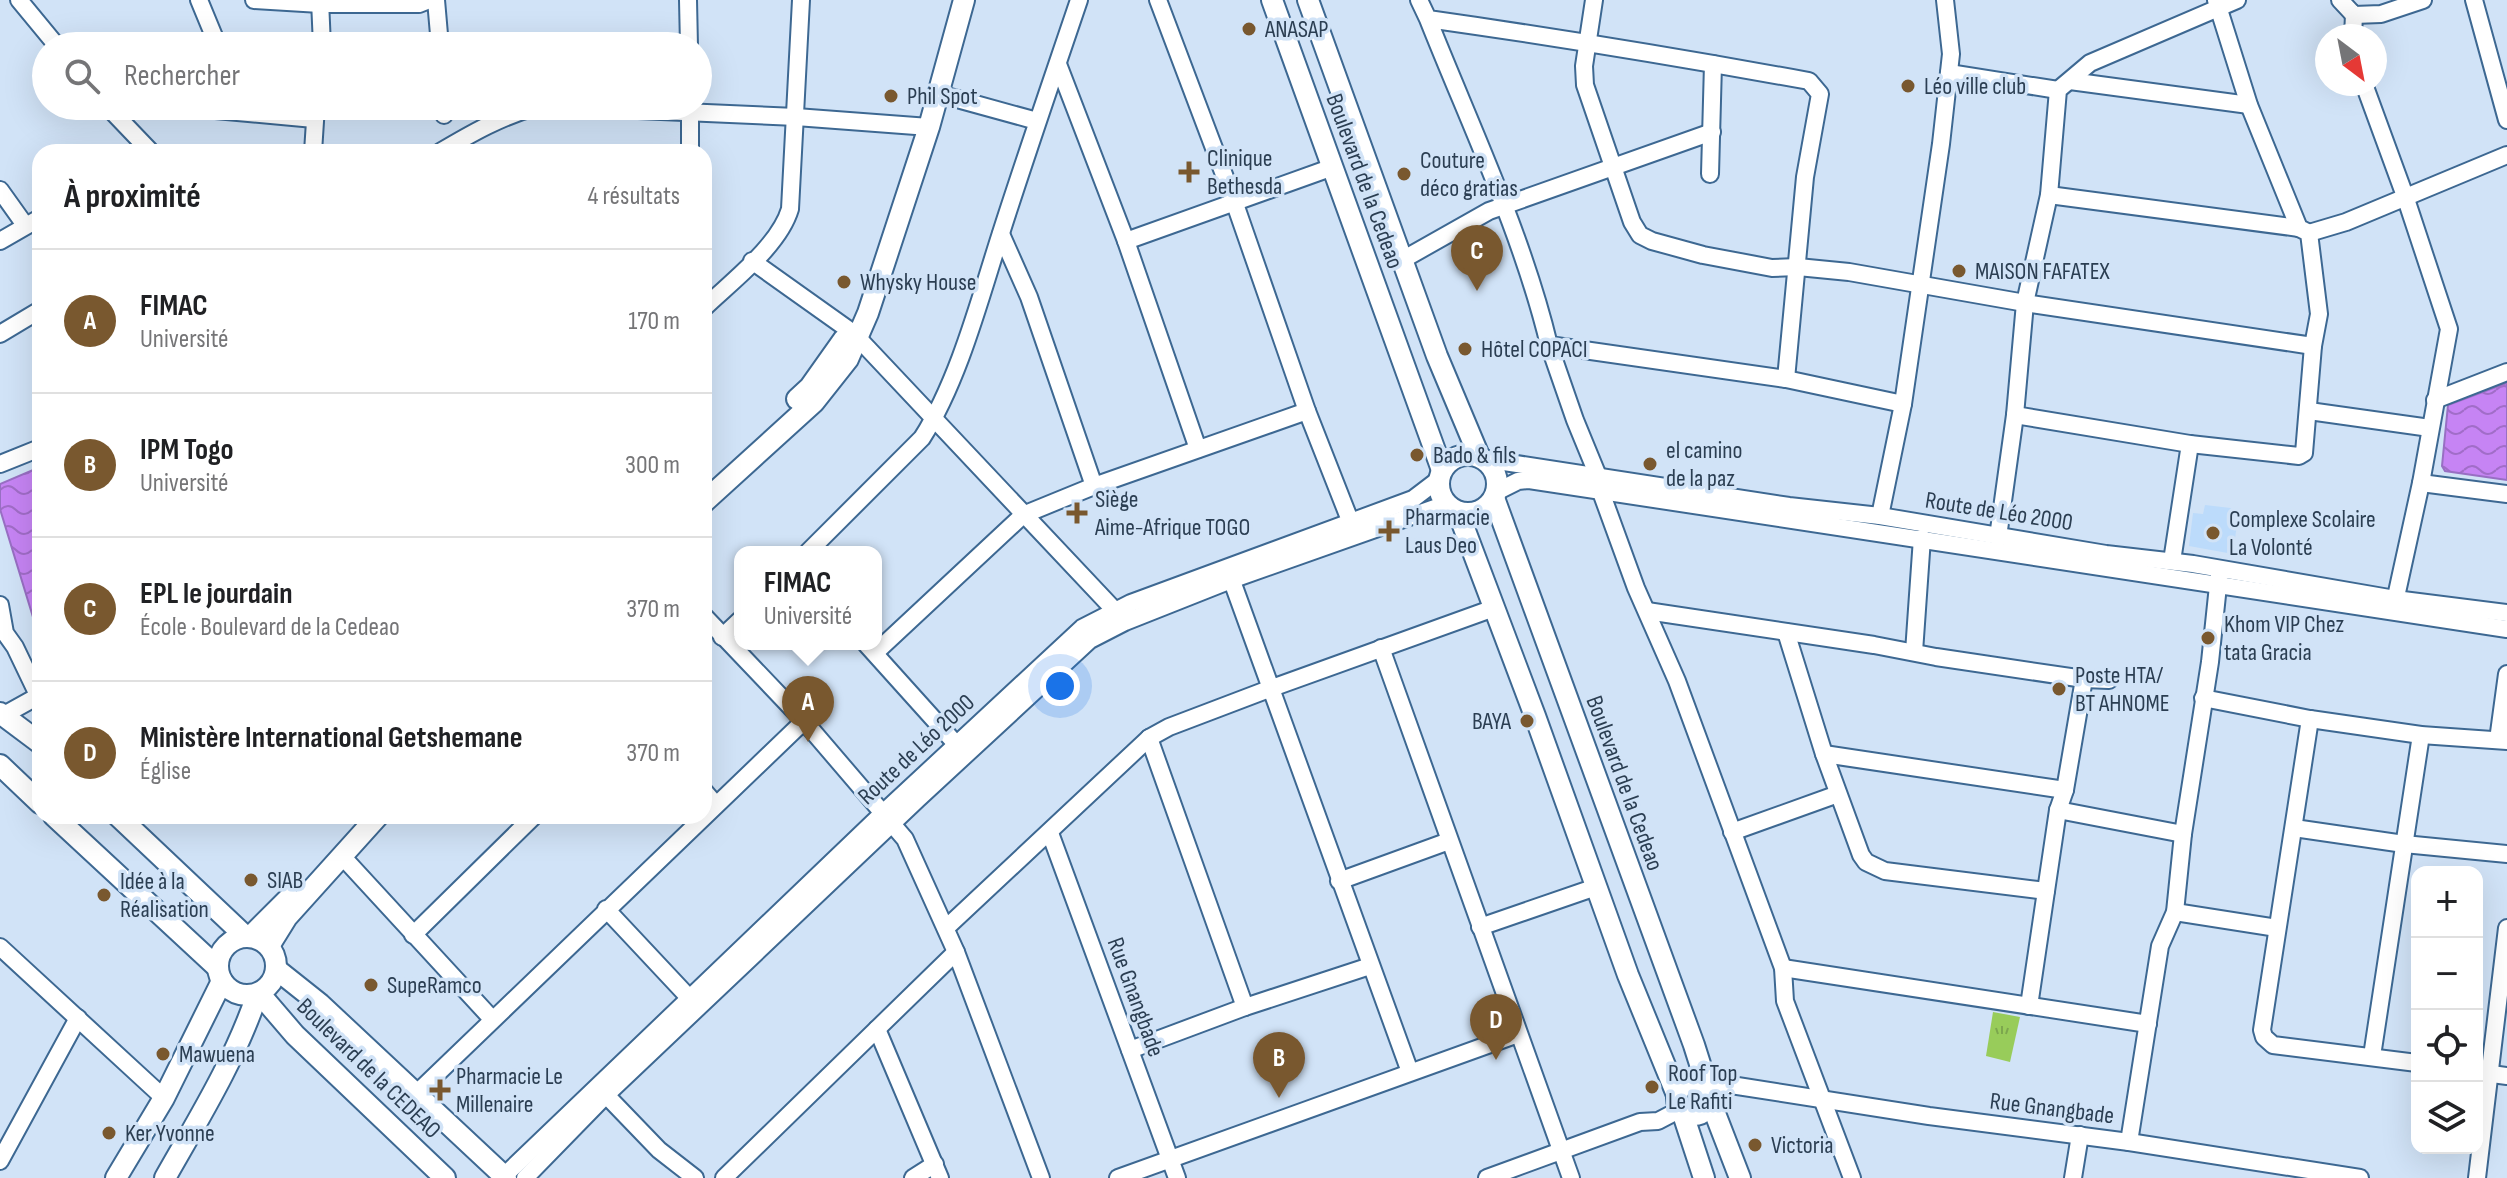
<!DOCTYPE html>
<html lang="fr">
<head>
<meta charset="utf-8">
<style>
	:root { --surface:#fff; --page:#f6f6f6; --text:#202124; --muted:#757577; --line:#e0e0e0; --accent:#79582f }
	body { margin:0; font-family:"Sofia Sans Condensed",sans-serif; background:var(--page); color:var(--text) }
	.controls { position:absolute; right:24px; bottom:24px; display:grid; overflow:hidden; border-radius:16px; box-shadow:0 8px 32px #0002 }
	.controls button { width:72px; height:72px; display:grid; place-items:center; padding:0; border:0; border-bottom:2px solid var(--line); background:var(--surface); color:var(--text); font:40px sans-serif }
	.compass { position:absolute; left:2315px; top:24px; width:72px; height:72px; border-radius:50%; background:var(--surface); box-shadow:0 8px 32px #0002; rotate:148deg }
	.you { position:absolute; left:1060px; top:686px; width:28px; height:28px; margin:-20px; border:6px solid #fff; border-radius:50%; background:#1a73e8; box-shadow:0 0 0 12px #1a73e833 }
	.badge { display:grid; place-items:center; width:52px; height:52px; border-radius:50%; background:var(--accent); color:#fff; font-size:26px; font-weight:700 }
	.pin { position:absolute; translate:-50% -66px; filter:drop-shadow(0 2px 4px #0008) }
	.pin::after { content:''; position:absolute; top:42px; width:28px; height:24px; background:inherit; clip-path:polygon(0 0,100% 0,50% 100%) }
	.popup { position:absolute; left:734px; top:546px; width:148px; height:104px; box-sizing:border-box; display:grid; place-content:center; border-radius:16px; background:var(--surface); filter:drop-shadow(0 2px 6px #0005); font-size:26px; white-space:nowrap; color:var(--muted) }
	.popup b { font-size:30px; color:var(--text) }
	.popup::after { content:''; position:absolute; left:50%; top:100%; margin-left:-16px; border:16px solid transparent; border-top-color:var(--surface) }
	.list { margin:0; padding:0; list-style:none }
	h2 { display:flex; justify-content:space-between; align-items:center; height:104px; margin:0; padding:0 32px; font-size:34px }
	h2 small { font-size:26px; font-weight:400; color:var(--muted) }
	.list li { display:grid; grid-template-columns:52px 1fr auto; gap:24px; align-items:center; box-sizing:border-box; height:144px; padding:0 32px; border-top:2px solid var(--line) }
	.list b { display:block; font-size:30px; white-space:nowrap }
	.list p { margin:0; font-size:26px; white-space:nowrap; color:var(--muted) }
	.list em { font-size:26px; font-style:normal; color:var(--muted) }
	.icon { flex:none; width:44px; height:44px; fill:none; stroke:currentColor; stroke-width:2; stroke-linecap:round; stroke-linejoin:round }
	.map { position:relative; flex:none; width:2507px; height:1178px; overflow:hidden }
	.search { position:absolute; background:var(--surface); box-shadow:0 8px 32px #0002; left:32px; top:32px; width:680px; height:88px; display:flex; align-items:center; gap:20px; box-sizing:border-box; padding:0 28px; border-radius:44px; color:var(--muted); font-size:30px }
	.panel { position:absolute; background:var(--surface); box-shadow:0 8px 32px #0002; left:32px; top:144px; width:680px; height:680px; border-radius:24px }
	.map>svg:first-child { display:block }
	.built { fill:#bcdbfb }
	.park { fill:url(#park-tufts) }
	.water { fill:url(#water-waves); stroke:#986fc3; stroke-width:2 }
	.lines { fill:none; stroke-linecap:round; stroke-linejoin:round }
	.minor-casing { stroke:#3d6892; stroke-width:20 }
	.major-casing { stroke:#3d6892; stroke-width:24 }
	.minor { stroke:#fff; stroke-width:16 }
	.major { stroke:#fff; stroke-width:20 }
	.poi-dot { fill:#79582f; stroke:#d1e3f7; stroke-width:3 }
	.labels { text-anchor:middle; stroke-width:7; stroke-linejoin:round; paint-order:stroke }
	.poi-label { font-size:24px; fill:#2b3e52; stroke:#d1e3f7; text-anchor:start }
	.street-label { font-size:24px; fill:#2b3e52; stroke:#d1e3f7 }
</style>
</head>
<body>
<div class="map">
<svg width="2507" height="1178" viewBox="0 0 2507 1178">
	<defs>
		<pattern id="park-tufts" width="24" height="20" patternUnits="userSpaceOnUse" patternTransform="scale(2)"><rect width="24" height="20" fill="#98cc5a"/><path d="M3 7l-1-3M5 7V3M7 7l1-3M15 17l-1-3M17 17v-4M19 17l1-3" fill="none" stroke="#7ca74d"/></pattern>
		<pattern id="water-waves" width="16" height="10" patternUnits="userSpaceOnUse" patternTransform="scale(2)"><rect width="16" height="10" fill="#c684f4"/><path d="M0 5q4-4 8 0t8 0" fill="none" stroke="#a16dc8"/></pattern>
	</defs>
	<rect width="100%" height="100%" fill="#d1e3f7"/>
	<path class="built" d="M2205 505 2239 509 2233 554 2189 546 2193 513 2203 514Z"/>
	<path class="park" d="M1993 1012 2020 1017 2010 1062 1986 1056Z"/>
	<g class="water">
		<path d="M2507 383V480L2445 471 2442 466 2448 405Z"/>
		<path d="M40 467V640L0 509V484Z"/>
	</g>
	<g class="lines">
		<g class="minor-casing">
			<g id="minor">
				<path d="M19 0 57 46"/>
				<path d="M199 0 218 46"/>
				<path d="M254 0 320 4H419L429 0"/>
				<path d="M320 0 322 46"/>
				<path d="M436 0 440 46"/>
				<path d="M688 0 689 46"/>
				<path d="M1158 0 1234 201 1307 411 1351 523"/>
				<path d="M1419 0 1428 19C1555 37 1682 58 1809 81L1820 94 1805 177 1786 379 1549 345C1522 233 1470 125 1428 19"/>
				<path d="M1594 0 1584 66 1585 85 1632 222 1640 235 1652 241 1703 255 1772 268 1798 267 1849 272 2025 303 2313 346"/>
				<path d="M2340 0 2354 15 2381 14 2423 0"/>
				<path d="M2474 0 2507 120"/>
				<path d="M2353 36 2354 15"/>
				<path d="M1058 64 1126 241 1198 449"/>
				<path d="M1949 73 2058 90"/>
				<path d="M2070 81 2249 105"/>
				<path d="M2364 84 2405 196 2449 329 2421 483 2394 606"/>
				<path d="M939 94 1037 121"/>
				<path d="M107 106 151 152"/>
				<path d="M171 106 314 119"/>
				<path d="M444 106V115"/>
				<path d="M546 106 796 117 929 127"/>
				<path d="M690 106V152"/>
				<path d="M313 152 316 106"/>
				<path d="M440 152C472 133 502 116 538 106"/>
				<path d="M1710 174 1713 64"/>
				<path d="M0 190 25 225"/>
				<path d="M2049 195 2299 228"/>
				<path d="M2309 233 2346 222 2507 155"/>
				<path d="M1001 234 1029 297 1094 486"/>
				<path d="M0 241 40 218"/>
				<path d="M1126 241 1333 167"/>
				<path d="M1404 259 1489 211 1712 132"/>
				<path d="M752 261 849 330"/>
				<path d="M704 308C732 281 779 246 790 209L801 0"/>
				<path d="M0 334 40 310"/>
				<path d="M858 338 1121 617"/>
				<path d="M1549 345 1575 420 1598 476 1601 492 1636 588 1677 681 1783 968 1785 1001 1852 1178"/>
				<path d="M1786 379 1903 404"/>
				<path d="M2435 400 2507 372"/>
				<path d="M2309 411 2430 428"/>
				<path d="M2015 415 2190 444 2299 456 2304 453 2313 346 2319 314 2309 233 2299 228 2249 105 2216 0"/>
				<path d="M1484 459 1789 506 1880 516 2106 554 2193 564 2395 599 2507 613"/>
				<path d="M0 464 40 448"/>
				<path d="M2421 483 2507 494"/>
				<path d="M1496 492 1518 481 1529 480 2507 629"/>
				<path d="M1880 516 1903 404 1941 144 1951 54 1945 0"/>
				<path d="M1998 537 2015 415 2025 303 2049 195 2058 90 2090 63 2237 0"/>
				<path d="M808 552 922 438C959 380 980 298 1001 233 1026 155 1053 77 1079 0"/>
				<path d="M2172 561 2190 444"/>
				<path d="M1228 570 1410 1072"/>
				<path d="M0 605 5 633 15 647 38 695"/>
				<path d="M1647 611 1874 645 1936 657 2084 679 2109 680"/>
				<path d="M704 616 804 721 905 839 956 952 1041 1178"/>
				<path d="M1786 632 1824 754 1861 855 1866 862 1885 871 2046 891"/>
				<path d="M722 637 740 620"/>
				<path d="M866 644 956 744"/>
				<path d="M1381 648 1571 1178"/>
				<path d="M1914 652 1922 538"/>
				<path d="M875 653 1023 515 1094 486 1307 411"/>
				<path d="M2203 698 2310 719 2421 735 2507 741"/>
				<path d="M4 715 40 695"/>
				<path d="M2310 719 2262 1030 2264 1037 2273 1045 2417 1063"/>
				<path d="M1149 738 1245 1007"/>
				<path d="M2498 740 2507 674"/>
				<path d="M1824 754 2065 790"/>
				<path d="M704 791 716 805"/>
				<path d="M2058 810 2183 834"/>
				<path d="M2294 828 2404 844 2507 854"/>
				<path d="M1732 832 1838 794"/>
				<path d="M1050 833 1177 1178"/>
				<path d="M341 855 492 1019"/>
				<path d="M1339 881 1449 841"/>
				<path d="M606 909 695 1004"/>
				<path d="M2175 912 2277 928"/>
				<path d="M1480 927 1596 887"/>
				<path d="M946 928 1149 738 1169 727 1269 689 1494 608"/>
				<path d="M413 935 534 816"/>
				<path d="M0 947 164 1098"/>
				<path d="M1783 968 2148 1024"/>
				<path d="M2029 1006 2058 810 2065 790 2084 679"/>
				<path d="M877 1029 940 1178"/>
				<path d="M1130 1050 1245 1007 1370 966"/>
				<path d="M2372 1056 2421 735"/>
				<path d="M2477 1072 2507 1076"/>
				<path d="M1708 1087 1731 1085 1929 1116 2129 1142 2360 1178"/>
				<path d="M417 1093 804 721"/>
				<path d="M606 1095 659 1150 695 1178"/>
				<path d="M2129 1142 2160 946 2175 912 2183 834 2210 662 2219 576"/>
				<path d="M0 1161 78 1018"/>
				<path d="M504 1176 884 812 1082 628 1131 603 1413 499 1438 480"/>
				<path d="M525 1178 606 1095 918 799 1090 640 1125 622 1231 580 1446 504"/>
				<path d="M724 1178 956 952"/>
				<path d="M913 1178 935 1164"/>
				<path d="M1118 1178 1518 1034"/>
				<path d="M1487 1178 1640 1122 1658 1121 1681 1109"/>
				<path d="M2073 1178 2080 1135"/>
				<path d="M2477 1178 2507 928"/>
			</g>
		</g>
		<g class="major-casing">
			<g id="major">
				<path d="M1272 0 1442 470"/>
				<path d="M1308 0 1437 356 1479 456"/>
				<path d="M797 399 810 387 844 339"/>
				<circle cx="1468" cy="484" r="29"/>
				<path d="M1494 498 1694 1045 1707 1086"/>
				<path d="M704 502 814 402 848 359 868 313 929 127 964 0"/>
				<path d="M1458 512 1535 716 1628 975 1677 1095"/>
				<path d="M0 713 40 743"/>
				<path d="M0 765 40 803"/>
				<path d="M54 816 218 968"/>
				<path d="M118 816 245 936"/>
				<path d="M251 936 289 898"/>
				<circle cx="247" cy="966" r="29"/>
				<path d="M269 946 287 917 378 816"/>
				<path d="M276 969 320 1004 506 1178"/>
				<path d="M259 993 295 1035 445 1178"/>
				<circle cx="1694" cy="1098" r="17"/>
				<path d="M1711 1103 1740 1178"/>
				<path d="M1682 1111 1704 1178"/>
				<path d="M116 1178 164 1098 222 981"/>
				<path d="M165 1178C199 1118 235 1060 257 995"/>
			</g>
		</g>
		<use href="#minor" class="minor"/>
		<use href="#major" class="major"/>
	</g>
	<g class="poi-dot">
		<circle cx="1249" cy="29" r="8"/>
		<circle cx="1908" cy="86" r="8"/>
		<circle cx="891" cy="96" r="8"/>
		<path d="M1185 160h8v8h8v8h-8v8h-8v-8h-8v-8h8z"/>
		<circle cx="1404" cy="174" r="8"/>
		<circle cx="1959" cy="271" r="8"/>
		<circle cx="844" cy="282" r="8"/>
		<circle cx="1465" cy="349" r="8"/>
		<circle cx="1417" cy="455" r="8"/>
		<circle cx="1650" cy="464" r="8"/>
		<path d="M1073 501h8v8h8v8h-8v8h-8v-8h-8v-8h8z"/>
		<path d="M1385 519h8v8h8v8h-8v8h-8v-8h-8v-8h8z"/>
		<circle cx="2213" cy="533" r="8"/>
		<circle cx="2208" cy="638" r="8"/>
		<circle cx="2059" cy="689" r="8"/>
		<circle cx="1527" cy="721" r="8"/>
		<circle cx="251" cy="880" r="8"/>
		<circle cx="104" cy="895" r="8"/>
		<circle cx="371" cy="985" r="8"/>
		<circle cx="163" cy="1054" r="8"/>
		<circle cx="1652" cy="1087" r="8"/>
		<path d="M436 1078h8v8h8v8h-8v8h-8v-8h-8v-8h8z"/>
		<circle cx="109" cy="1133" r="8"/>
		<circle cx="1755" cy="1145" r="8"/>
	</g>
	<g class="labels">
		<g class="poi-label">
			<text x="1265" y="37">ANASAP</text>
			<text x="1924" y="94">Léo ville club</text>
			<text x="907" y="104">Phil Spot</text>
			<text x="1207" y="166">Clinique<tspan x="1207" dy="28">Bethesda</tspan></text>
			<text x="1420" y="168">Couture<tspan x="1420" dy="28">déco gratias</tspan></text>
			<text x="1975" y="279">MAISON FAFATEX</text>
			<text x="860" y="290">Whysky House</text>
			<text x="1481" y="357">Hôtel COPACI</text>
			<text x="1666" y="458">el camino<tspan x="1666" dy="28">de la paz</tspan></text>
			<text x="1433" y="463">Bado &amp; fils</text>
			<text x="1095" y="507">Siège<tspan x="1095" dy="28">Aime-Afrique TOGO</tspan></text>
			<text x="1405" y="525">Pharmacie<tspan x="1405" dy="28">Laus Deo</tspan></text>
			<text x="2229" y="527">Complexe Scolaire<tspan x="2229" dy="28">La Volonté</tspan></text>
			<text x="2224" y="632">Khom VIP Chez<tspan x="2224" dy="28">tata Gracia</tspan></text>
			<text x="2075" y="683">Poste HTA/<tspan x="2075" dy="28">BT AHNOME</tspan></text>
			<text x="1511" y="729" text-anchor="end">BAYA</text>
			<text x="267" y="888">SIAB</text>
			<text x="120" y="889">Idée à la<tspan x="120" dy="28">Réalisation</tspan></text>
			<text x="387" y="993">SupeRamco</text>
			<text x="179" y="1062">Mawuena</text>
			<text x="1668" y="1081">Roof Top<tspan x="1668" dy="28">Le Rafiti</tspan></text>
			<text x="456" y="1084">Pharmacie Le<tspan x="456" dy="28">Millenaire</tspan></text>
			<text x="125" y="1141">Ker Yvonne</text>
			<text x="1771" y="1153">Victoria</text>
		</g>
		<g class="street-label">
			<text transform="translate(1365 181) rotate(70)" y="8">Boulevard de la Cedeao</text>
			<text transform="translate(1999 511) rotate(9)" y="8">Route de Léo 2000</text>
			<text transform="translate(916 749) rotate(-43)" y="8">Route de Léo 2000</text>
			<text transform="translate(1625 783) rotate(70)" y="8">Boulevard de la Cedeao</text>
			<text transform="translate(1136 997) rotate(70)" y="8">Rue Gnangbade</text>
			<text transform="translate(369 1068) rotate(44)" y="8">Boulevard de la CEDEAO</text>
			<text transform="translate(2052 1108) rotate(7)" y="8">Rue Gnangbade</text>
		</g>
	</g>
</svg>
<div class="controls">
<button>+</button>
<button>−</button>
<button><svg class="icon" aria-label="locate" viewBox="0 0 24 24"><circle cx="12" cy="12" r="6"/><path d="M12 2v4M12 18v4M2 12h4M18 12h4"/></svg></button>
<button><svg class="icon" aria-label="layers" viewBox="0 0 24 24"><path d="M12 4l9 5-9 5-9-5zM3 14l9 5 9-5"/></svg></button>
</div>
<svg class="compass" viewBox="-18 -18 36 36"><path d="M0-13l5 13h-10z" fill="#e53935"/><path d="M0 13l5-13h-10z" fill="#757577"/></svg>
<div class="you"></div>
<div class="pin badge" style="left:808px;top:742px">A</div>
<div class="popup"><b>FIMAC</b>Université</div>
<div class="pin badge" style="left:1279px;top:1098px">B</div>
<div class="pin badge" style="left:1477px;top:291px">C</div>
<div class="pin badge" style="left:1496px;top:1060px">D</div>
<div class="search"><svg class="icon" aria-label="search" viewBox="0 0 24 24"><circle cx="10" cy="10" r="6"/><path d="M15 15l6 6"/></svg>Rechercher</div>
<section class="panel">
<h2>À proximité<small>4 résultats</small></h2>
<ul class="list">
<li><span class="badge">A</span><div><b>FIMAC</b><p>Université</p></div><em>170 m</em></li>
<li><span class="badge">B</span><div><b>IPM Togo</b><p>Université</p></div><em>300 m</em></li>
<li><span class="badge">C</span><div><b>EPL le jourdain</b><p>École · Boulevard de la Cedeao</p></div><em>370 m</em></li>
<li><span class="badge">D</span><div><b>Ministère International Getshemane</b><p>Église</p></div><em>370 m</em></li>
</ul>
</section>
</div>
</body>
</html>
